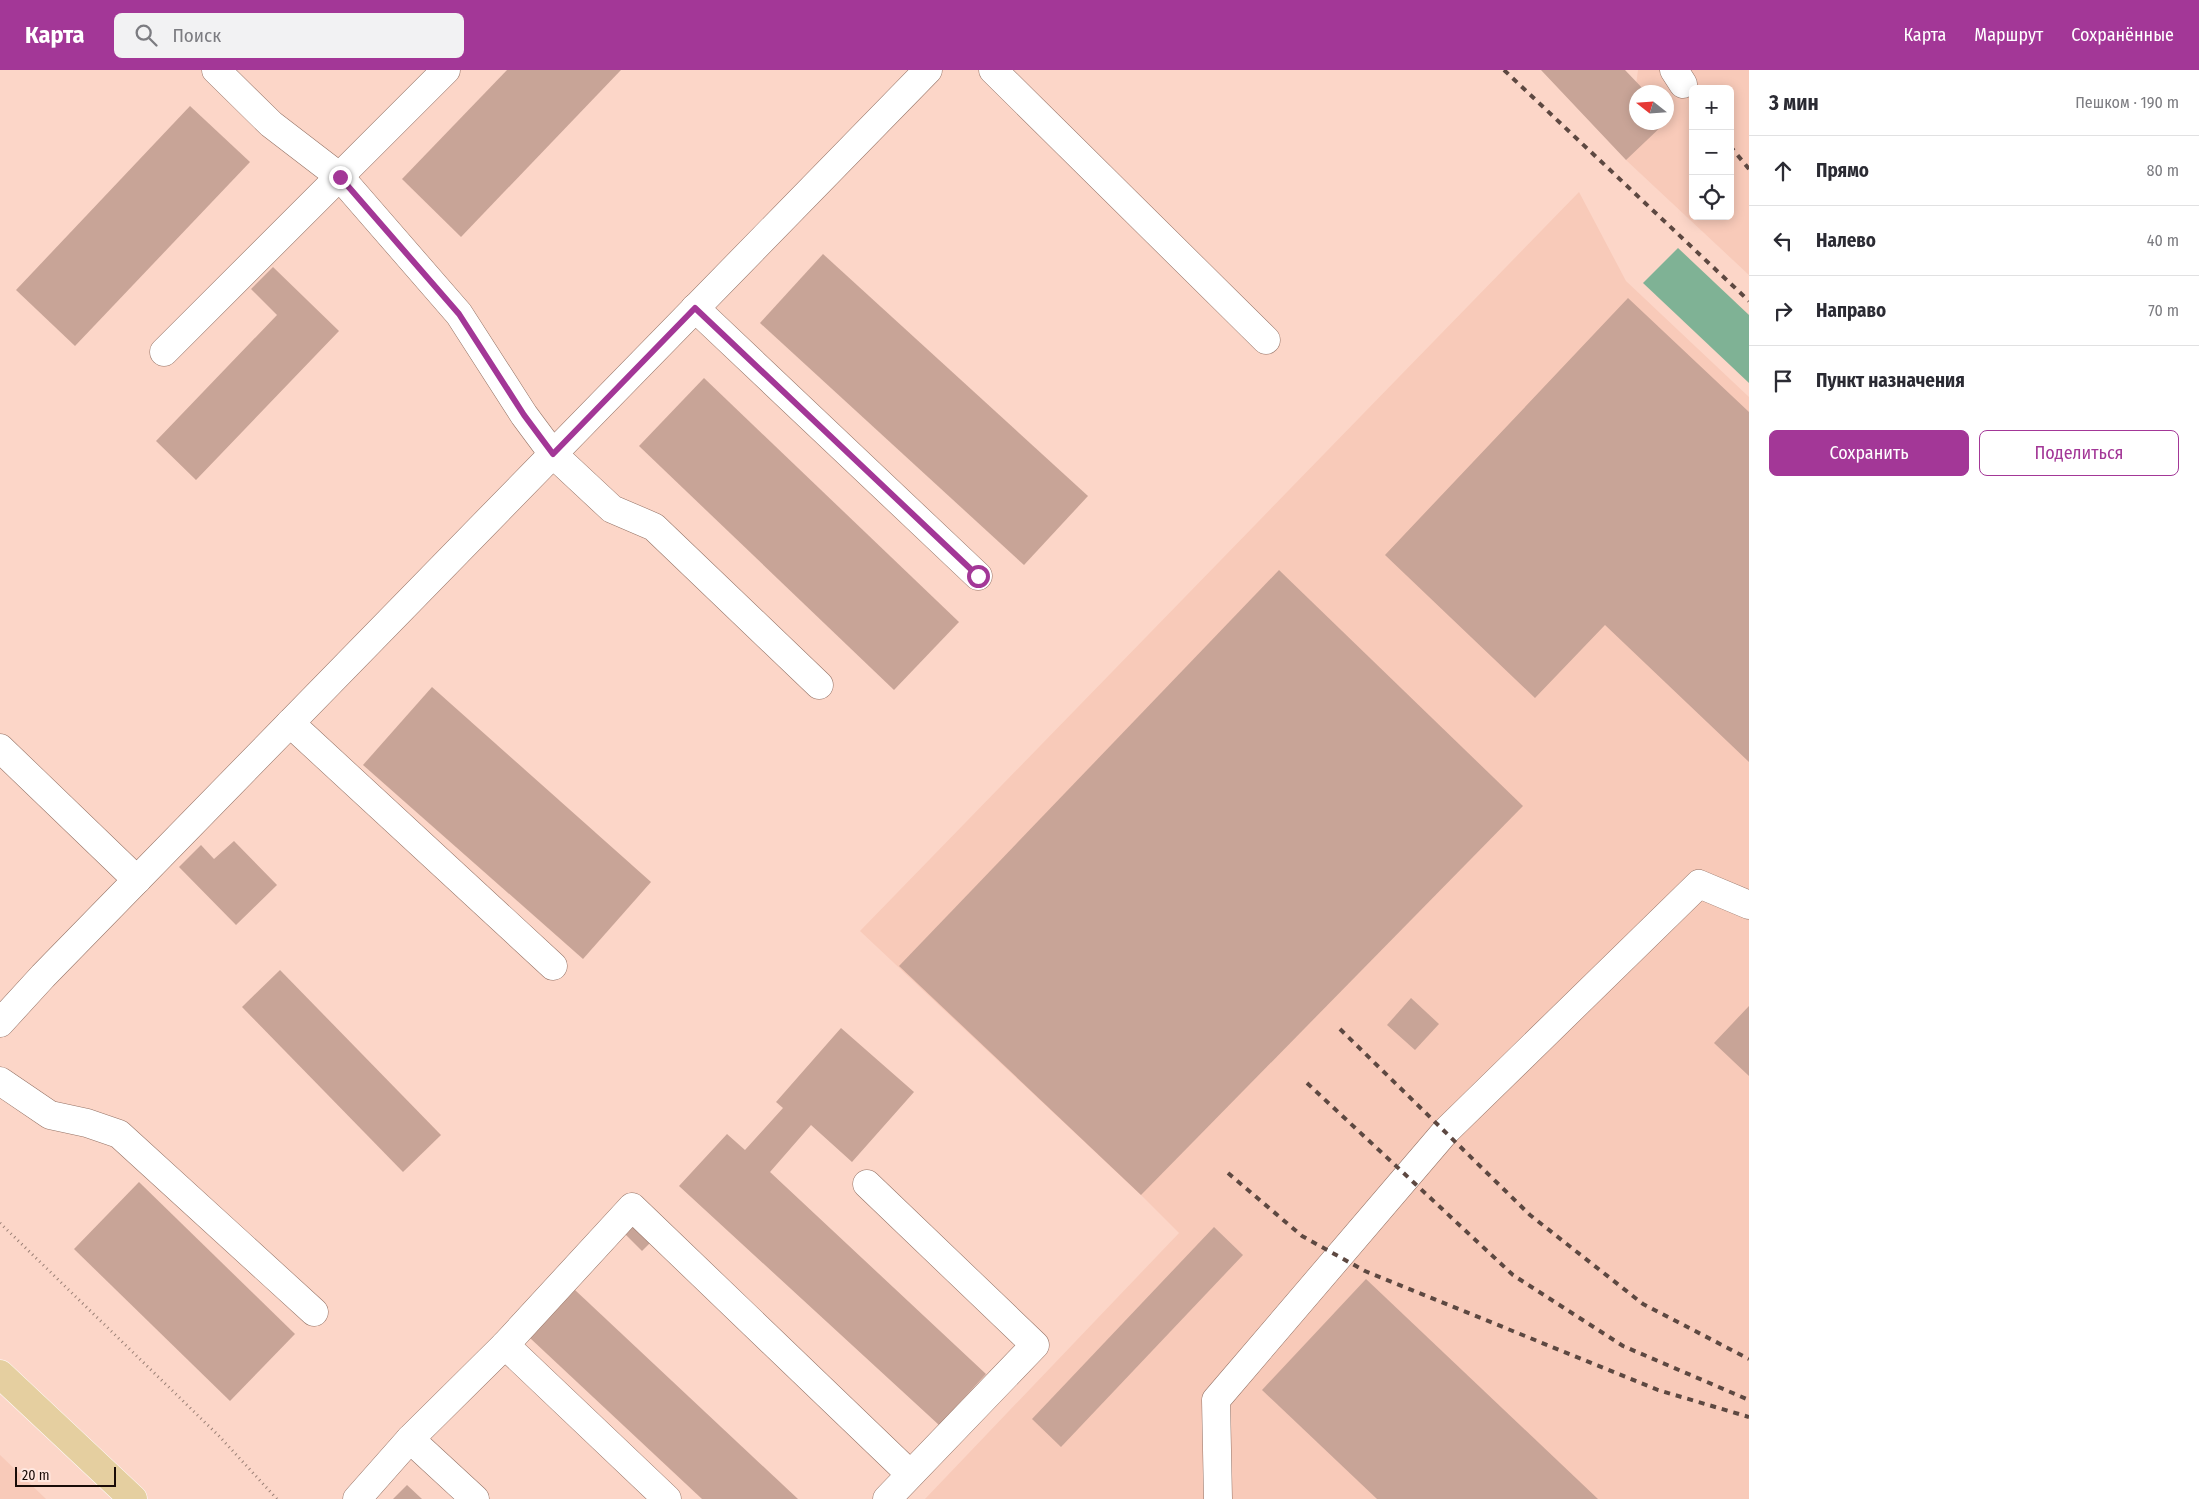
<!DOCTYPE html>
<html lang="ru">
<head>
<meta charset="utf-8">
<style>
	:root { --surface:#fff; --page:#f2f2f3; --text:#2b2b33; --muted:#7c7c81; --line:#e1e1e2; --accent:#a33797 }
	body { margin:0; font-family:"Fira Sans Condensed",sans-serif; background:var(--page); color:var(--text) }
	.controls { position:absolute; right:15px; top:15px; display:grid; overflow:hidden; border-radius:8px; box-shadow:0 2px 12px #0003 }
	.controls button { width:45px; height:45px; display:grid; place-items:center; padding:0; border:0; border-bottom:1px solid var(--line); background:var(--surface); color:var(--text); font:25px sans-serif }
	.compass { position:absolute; left:1629px; top:15px; width:45px; height:45px; border-radius:50%; background:var(--surface); box-shadow:0 2px 12px #0003; rotate:287deg }
	.scale { position:absolute; left:15px; bottom:12px; width:101px; box-sizing:border-box; padding-left:5px; border:2px solid #190c08; border-top:0; font-size:14px; line-height:18px; white-space:nowrap; color:#190c08; -webkit-text-stroke:4px #ffe7df; paint-order:stroke }
	.stop { position:absolute; width:15px; height:15px; margin:-11px; border:4px solid #a33797; border-radius:50%; background:#fff }
	.stop.end { background:#a33797; border-color:#fff; box-shadow:0 1px 5px #0008 }
	.list { margin:0; padding:0; list-style:none }
	h2 { display:flex; justify-content:space-between; align-items:center; height:65px; margin:0; padding:0 20px; font-size:21px }
	h2 small { font-size:16px; font-weight:400; color:var(--muted) }
	.list li { display:grid; grid-template-columns:32px 1fr auto; gap:15px; align-items:center; box-sizing:border-box; height:70px; padding:0 20px; border-top:1px solid var(--line) }
	.list b { display:block; font-size:19px; white-space:nowrap }
	.list em { font-size:16px; font-style:normal; color:var(--muted) }
	.actions { display:flex; gap:10px; padding:15px 20px }
	.actions a { flex:1; padding:11px 0; border:1px solid var(--accent); border-radius:8px; text-align:center; font-size:18px; color:var(--accent) }
	.actions .main { background:var(--accent); color:#fff }
	.icon { flex:none; width:28px; height:28px; fill:none; stroke:currentColor; stroke-width:2; stroke-linecap:round; stroke-linejoin:round }
	.map { position:relative; flex:none; width:1749px; height:1429px; overflow:hidden }
	header { display:flex; align-items:center; gap:30px; box-sizing:border-box; height:70px; padding:0 25px; background:var(--accent); color:#fff }
	header strong { font-size:24px }
	nav { display:flex; gap:28px; margin-inline-start:auto; font-size:18px }
	.search { width:350px; height:45px; background:var(--page); display:flex; align-items:center; gap:12px; box-sizing:border-box; padding:0 18px; border-radius:8px; color:var(--muted); font-size:19px }
	main { display:flex }
	aside { flex:1; background:var(--surface) }
	.map>svg:first-child { display:block }
	.built { fill:#f8cab9; fill-rule:evenodd }
	.forest { fill:#7fb295 }
	.building { fill:#c8a497 }
	.lines { fill:none; stroke-linecap:round; stroke-linejoin:round }
	.minor-casing { stroke:#947265; stroke-width:29 }
	.major-casing { stroke:#fff; stroke-width:29 }
	.path { stroke:#9b8076; stroke-width:3; stroke-dasharray:1 4; stroke-linecap:butt }
	.minor { stroke:#fff; stroke-width:28 }
	.major { stroke:#e5cfa0; stroke-width:28 }
	.rail { stroke:#5d4841; stroke-width:4; stroke-dasharray:6 6; stroke-linecap:butt }
	.route { stroke:#a33797; stroke-width:6 }
</style>
</head>
<body>
<header>
<strong>Карта</strong>
<div class="search"><svg class="icon" aria-label="search" viewBox="0 0 24 24"><circle cx="10" cy="10" r="6"/><path d="M15 15l6 6"/></svg>Поиск</div>
<nav><a>Карта</a><a>Маршрут</a><a>Сохранённые</a></nav>
</header>
<main>
<div class="map">
<svg width="1749" height="1429" viewBox="0 0 1749 1429">
	<rect width="100%" height="100%" fill="#fcd6c8"/>
	<g class="built">
		<path d="M1638 0H1749V205L1626 90ZM1693 19H1730V146H1693ZM1636 22H1666V52H1636Z"/>
		<path d="M1579 122 1626 211 1749 327V1429H925L1179 1163 1141 1125 860 861Z"/>
		<path d="M0 1385 46 1429H0Z"/>
	</g>
	<path class="forest" d="M1678 178 1749 245V313L1643 213Z"/>
	<g class="building">
		<path d="M507 0H621L461 167 402 109Z"/>
		<path d="M1541 0H1625L1646 22H1636V52H1666L1626 90Z"/>
		<path d="M190 36 250 92 75 276 16 220Z"/>
		<path d="M823 184 1088 426 1024 495 760 253Z"/>
		<path d="M273 197 339 261 196 410 156 371 277 245 251 219Z"/>
		<path d="M1628 228 1749 342V692L1605 555 1535 628 1385 485Z"/>
		<path d="M704 308 959 552 894 620 639 376Z"/>
		<path d="M1279 500 1523 736 1141 1125 899 896Z"/>
		<path d="M432 617 651 812 583 889 363 695Z"/>
		<path d="M234 771 277 815 236 855 179 797 201 775 214 789Z"/>
		<path d="M280 900 441 1065 403 1102 242 937Z"/>
		<path d="M1411 928 1439 954 1415 980 1387 955Z"/>
		<path d="M1749 936V1006L1714 973Z"/>
		<path d="M841 958 914 1022 852 1092 811 1055 770 1102 986 1304 939 1355 679 1116 727 1064 745 1080 783 1038 776 1032Z"/>
		<path d="M139 1112 295 1264 230 1331 74 1179Z"/>
		<path d="M634 1154 651 1172 642 1181 625 1164Z"/>
		<path d="M1214 1157 1243 1185 1061 1377 1032 1349Z"/>
		<path d="M1366 1209 1598 1429H1377L1262 1320Z"/>
		<path d="M575 1220 798 1429H702L530 1268Z"/>
		<path d="M407 1415 422 1429H393Z"/>
	</g>
	<g class="lines">
		<g class="minor-casing">
			<g id="minor">
				<path d="M216 0 271 54 340 107 459 244 524 345 553 384 612 439 654 457 819 615"/>
				<path d="M993 0 1266 270"/>
				<path d="M1674 0 1683 14"/>
				<path d="M695 238 978 506"/>
				<path d="M164 282 446 0"/>
				<path d="M290 653 553 896"/>
				<path d="M0 678 137 810"/>
				<path d="M0 953 43 906 928 0"/>
				<path d="M0 1011 50 1045 87 1053 119 1064 314 1242"/>
				<path d="M867 1114 1035 1275 887 1429"/>
				<path d="M505 1275 667 1429"/>
				<path d="M410 1369 475 1429"/>
				<path d="M357 1429 410 1369 505 1275 632 1137 910 1404"/>
				<path d="M1218 1429 1216 1330 1445 1062 1699 814 1749 835"/>
			</g>
		</g>
		<g class="major-casing">
			<path id="major" d="M0 1304 133 1429"/>
		</g>
		<path class="path" d="M0 1153 219 1366 277 1429"/>
		<use href="#minor" class="minor"/>
		<use href="#major" class="major"/>
		<g class="rail">
			<path d="M1504 0 1749 231"/>
			<path d="M1730 76 1749 99"/>
			<path d="M1340 959 1530 1145 1643 1234 1749 1289"/>
			<path d="M1307 1013 1513 1205 1623 1276 1749 1330"/>
			<path d="M1228 1103 1302 1166 1365 1201 1658 1320 1749 1347"/>
		</g>
	</g>
	<g class="lines">
		<path class="route" d="M340 107 459 244 524 345 553 384 695 238 978 506"/>
	</g>
</svg>
<div class="controls">
<button>+</button>
<button>−</button>
<button><svg class="icon" aria-label="locate" viewBox="0 0 24 24"><circle cx="12" cy="12" r="6"/><path d="M12 2v4M12 18v4M2 12h4M18 12h4"/></svg></button>
</div>
<svg class="compass" viewBox="-18 -18 36 36"><path d="M0-13l5 13h-10z" fill="#e53935"/><path d="M0 13l5-13h-10z" fill="#7c7c81"/></svg>
<div class="scale">20 m</div>
<div class="stop" style="left:978px;top:506px"></div>
<div class="stop end" style="left:340px;top:107px"></div>
</div>
<aside>
<h2>3 мин<small>Пешком · 190 m</small></h2>
<ul class="list">
<li><svg class="icon" aria-label="ahead" viewBox="0 0 24 24"><path d="M12 20V5M6 11l6-6 6 6"/></svg><div><b>Прямо</b></div><em>80 m</em></li>
<li><svg class="icon" aria-label="left" viewBox="0 0 24 24"><path d="M17 20v-9H6M10 6l-5 5 5 5"/></svg><div><b>Налево</b></div><em>40 m</em></li>
<li><svg class="icon" aria-label="right" viewBox="0 0 24 24"><path d="M7 20v-9h11M14 6l5 5-5 5"/></svg><div><b>Направо</b></div><em>70 m</em></li>
<li><svg class="icon" aria-label="arrive" viewBox="0 0 24 24"><path d="M6 21V4h12l-3 4 3 4H6"/></svg><div><b>Пункт назначения</b></div></li>
</ul>
<div class="actions"><a class="main">Сохранить</a><a>Поделиться</a></div>
</aside>
</main>
</body>
</html>
